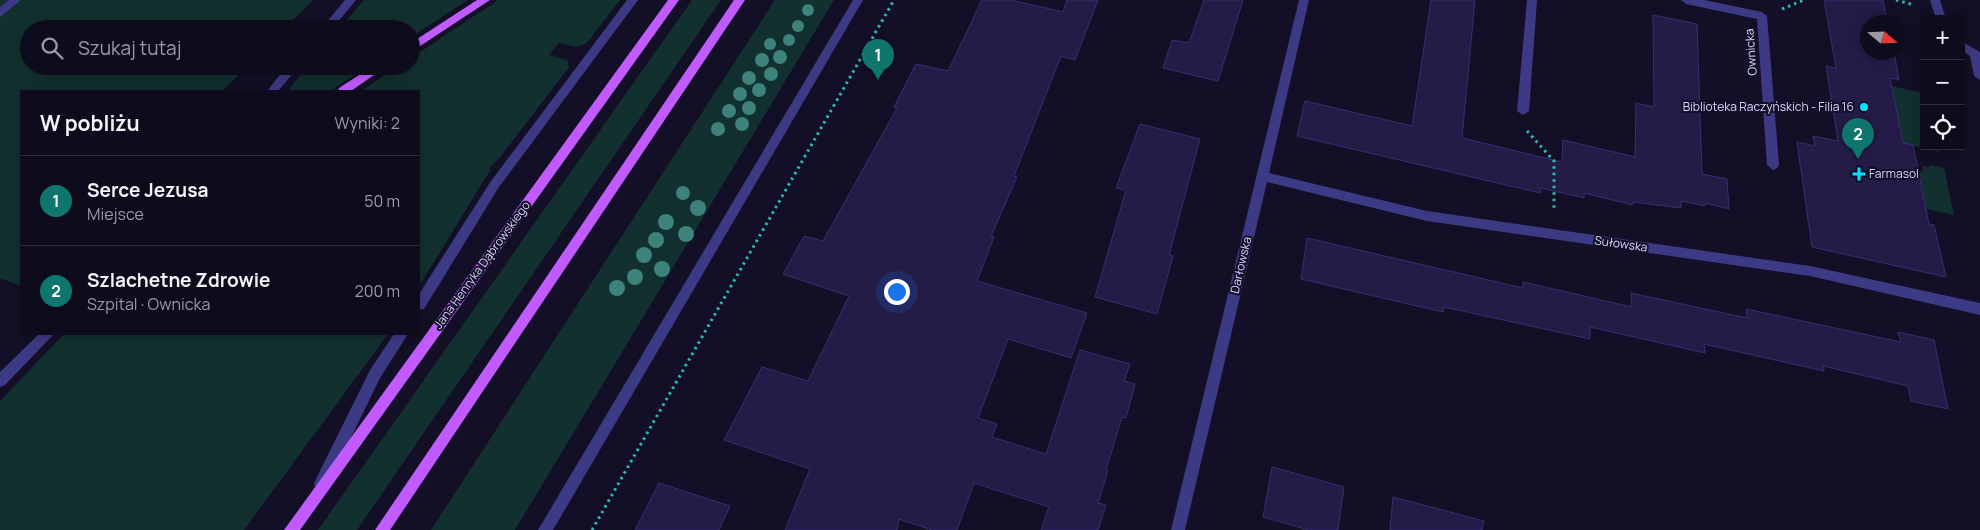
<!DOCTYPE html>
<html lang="pl">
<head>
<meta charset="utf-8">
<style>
	:root { --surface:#0e0b1c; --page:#1c1929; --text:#f1f3f6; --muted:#9b9ba3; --line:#2e2b3b; --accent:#0f766e }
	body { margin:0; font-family:Manrope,sans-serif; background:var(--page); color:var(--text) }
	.controls { position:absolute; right:15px; top:15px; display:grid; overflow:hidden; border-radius:0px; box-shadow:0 2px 12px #0003 }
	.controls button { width:45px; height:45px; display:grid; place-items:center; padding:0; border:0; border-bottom:1px solid var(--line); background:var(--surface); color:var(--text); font:25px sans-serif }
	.compass { position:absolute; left:1860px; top:15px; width:45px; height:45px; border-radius:50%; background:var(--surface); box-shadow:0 2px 12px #0003; rotate:109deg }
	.you { position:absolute; left:896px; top:291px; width:18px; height:18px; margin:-12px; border:4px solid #fff; border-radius:50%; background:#1a73e8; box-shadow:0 0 0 8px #1a73e833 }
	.badge { display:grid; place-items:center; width:32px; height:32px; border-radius:50%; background:var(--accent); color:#fff; font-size:16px; font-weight:700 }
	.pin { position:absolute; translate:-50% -41px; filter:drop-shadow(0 1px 2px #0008) }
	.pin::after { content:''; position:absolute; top:26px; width:18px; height:15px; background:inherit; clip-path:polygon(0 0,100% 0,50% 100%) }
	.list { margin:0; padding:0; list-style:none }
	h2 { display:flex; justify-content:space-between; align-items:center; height:65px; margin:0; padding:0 20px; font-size:21px }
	h2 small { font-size:16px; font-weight:400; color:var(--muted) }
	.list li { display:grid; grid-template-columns:32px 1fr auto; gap:15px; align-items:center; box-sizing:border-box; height:90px; padding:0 20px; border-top:1px solid var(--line) }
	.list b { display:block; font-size:19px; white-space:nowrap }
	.list p { margin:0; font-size:16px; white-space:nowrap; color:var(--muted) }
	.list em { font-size:16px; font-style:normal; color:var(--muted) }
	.icon { flex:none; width:28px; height:28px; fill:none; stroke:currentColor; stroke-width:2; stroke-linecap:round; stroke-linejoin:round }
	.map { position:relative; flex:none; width:1980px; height:530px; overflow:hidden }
	.search { position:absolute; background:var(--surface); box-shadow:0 2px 12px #0003; left:20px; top:20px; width:400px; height:55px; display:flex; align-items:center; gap:12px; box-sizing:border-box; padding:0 18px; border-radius:28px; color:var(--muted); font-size:19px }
	.panel { position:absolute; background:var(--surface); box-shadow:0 2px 12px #0003; left:20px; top:90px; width:400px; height:245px; border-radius:0px }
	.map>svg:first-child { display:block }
	.green { fill:#12302f }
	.building { fill:#241b47; stroke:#3b2d73 }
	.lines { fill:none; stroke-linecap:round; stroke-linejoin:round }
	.path { stroke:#2fb8b0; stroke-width:3; stroke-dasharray:2.5 4; stroke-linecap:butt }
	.service { fill:#3d3a85; fill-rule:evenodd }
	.minor { fill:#3d3a85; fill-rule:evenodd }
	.primary { fill:#c25bff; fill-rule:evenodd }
	.tree { fill:#3d827b }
	.poi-dot { fill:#00e5ff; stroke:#130f26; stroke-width:2 }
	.labels { text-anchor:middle; stroke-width:4; stroke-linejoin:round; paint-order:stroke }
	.street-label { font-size:12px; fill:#d9d4ff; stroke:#130f26 }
	.poi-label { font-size:12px; fill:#d9d4ff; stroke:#130f26; text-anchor:end }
</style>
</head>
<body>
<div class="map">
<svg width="1980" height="530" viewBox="0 0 1980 530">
	<rect width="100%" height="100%" fill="#130f26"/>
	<g class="green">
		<path d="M0 0H313L284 29H29V66H247L222 91H21V286L0 278Z"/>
		<path d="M364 0H468L411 37V29H339Z"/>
		<path d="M498 0H620L586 44 576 47 559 43 549 55 567 60 569 67 498 160 489 168 491 169 419 286V91H361L398 66H411V58Z"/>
		<path d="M692 0H721L357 530H318Z"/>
		<path d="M775 0H834L515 530H431Z"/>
		<path d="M307 66H368L330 91H288Z"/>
		<path d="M1891 86 1924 93V146H1939L1940 152 1893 141Z"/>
		<path d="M1929 165 1944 168 1954 215 1926 209 1919 171 1923 172V166L1929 168Z"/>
		<path d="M64 334H388L244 530H0V401Z"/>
	</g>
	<g class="building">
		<path d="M982 0H1011L1063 12 1067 0H1098L1075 60 1061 56 1014 176 1017 177 991 236 994 237 977 281 1087 313 1071 358 1008 339 978 418 997 424 992 437 1046 454 1080 350 1130 364 1124 381 1135 384 1126 418 1122 417 1106 470H1108L1098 503 1106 505 1098 530H1041L1049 507 974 483 957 530H932L899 519 897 530H785L810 469 724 440 762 367 808 381 849 296 783 274 804 236 823 241 897 108 894 107 916 64 948 71Z"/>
		<path d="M1204 0H1243L1218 81 1163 68 1172 40 1189 43Z"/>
		<path d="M1431 0H1475L1462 138 1562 162 1563 140 1635 157 1636 103 1654 107 1653 15 1697 24 1702 174 1727 179 1729 209 1705 203V206L1681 201V208L1633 202V205L1584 193V198L1541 188 1540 193 1297 136 1305 101 1412 126Z"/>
		<path d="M1824 0H1883L1887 22H1868V52H1894L1899 80 1890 78 1903 143 1913 145 1929 224 1934 225 1946 277 1812 247 1797 142 1815 146 1813 136 1838 141 1826 66 1836 68Z"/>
		<path d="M1140 124 1200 139 1169 255 1173 256 1157 314 1095 297 1126 190 1116 188Z"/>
		<path d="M1307 238 1523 288V282L1632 307 1631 293 1747 318 1746 309 1901 342 1898 332 1934 340 1948 409 1911 401 1908 386 1823 366 1824 371 1704 344 1705 353 1590 327V339L1444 307 1443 312 1301 279Z"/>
		<path d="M1272 467 1344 487 1338 530H1309L1263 517Z"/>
		<path d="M659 483 730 506 719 530H635Z"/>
		<path d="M1393 497 1484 521 1482 530H1390Z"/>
	</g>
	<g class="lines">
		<g class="path">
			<path d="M1896 0 1914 5"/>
			<path d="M1782 9 1804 0"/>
			<path d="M1527 131 1554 161V211"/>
			<path d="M592 530 894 0"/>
		</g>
		<g class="service">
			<path d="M9 0H21L0 17V7Z"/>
			<path d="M627 0H638L499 187 424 309 419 310V294L491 181Z"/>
			<path d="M394 334H408L380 378 326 489 321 491 316 489 314 484 316 479 370 370Z"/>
		</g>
		<g class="minor">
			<path d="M345 0H356L332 29H321Z"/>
			<path d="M853 0H863L553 530H538Z"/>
			<path d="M1299 0H1309L1269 173 1427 211 1810 266 1980 303V315L1810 276 1427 221 1267 182 1185 530H1171Z"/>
			<path d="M1527 0H1537L1529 111 1523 115 1517 111Z"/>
			<path d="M1681 0H1704L1762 12 1767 16 1779 165 1777 168 1773 170 1767 165 1757 19 1686 4Z"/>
			<path d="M1930 0H1940L1946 19H1936Z"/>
			<path d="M1961 41 1980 52V80L1974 76 1970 56 1961 50Z"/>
			<path d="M287 66H299L278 91H267Z"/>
			<path d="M39 334H54L5 385 0 387V372Z"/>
		</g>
		<g class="primary">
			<path d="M477 0H490L411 52V43Z"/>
			<path d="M668 0H679L300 530H284Z"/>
			<path d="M734 0H745L390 530H375Z"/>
			<path d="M373 66H387L351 91H338L339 88Z"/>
		</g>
	</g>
	<g class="tree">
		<circle cx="808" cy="10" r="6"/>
		<circle cx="798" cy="26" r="6"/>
		<circle cx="789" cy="40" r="6"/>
		<circle cx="770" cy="44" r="6"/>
		<circle cx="780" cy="57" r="7"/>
		<circle cx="762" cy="60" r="7"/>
		<circle cx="771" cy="74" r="7"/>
		<circle cx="749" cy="78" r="7"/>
		<circle cx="759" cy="90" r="7"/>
		<circle cx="740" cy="94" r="7"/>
		<circle cx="749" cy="108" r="7"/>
		<circle cx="729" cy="111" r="7"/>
		<circle cx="742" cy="124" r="7"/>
		<circle cx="718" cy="129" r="7"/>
		<circle cx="683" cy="193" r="7"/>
		<circle cx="698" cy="208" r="8"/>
		<circle cx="666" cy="222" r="8"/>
		<circle cx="686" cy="234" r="8"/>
		<circle cx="656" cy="240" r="8"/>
		<circle cx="644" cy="255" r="8"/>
		<circle cx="662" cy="269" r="8"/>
		<circle cx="635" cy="277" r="8"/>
		<circle cx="617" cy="288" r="8"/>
	</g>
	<g class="poi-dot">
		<circle cx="1864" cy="107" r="5"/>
		<path d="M1856.5 166.5h5v5h5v5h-5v5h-5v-5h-5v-5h5z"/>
	</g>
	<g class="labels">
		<g class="street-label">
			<text transform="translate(1751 52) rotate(-94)" y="4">Ownicka</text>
			<text transform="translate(1621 244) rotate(8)" y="4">Sułowska</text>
			<text transform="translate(482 265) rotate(-54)" y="4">Jana Henryka Dąbrowskiego</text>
			<text transform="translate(1241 265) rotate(-77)" y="4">Darłowska</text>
		</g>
		<g class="poi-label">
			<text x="1854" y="111">Biblioteka Raczyńskich - Filia 16</text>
			<text x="1869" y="178" text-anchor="start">Farmasol</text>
		</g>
	</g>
</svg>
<div class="controls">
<button>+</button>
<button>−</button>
<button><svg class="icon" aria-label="locate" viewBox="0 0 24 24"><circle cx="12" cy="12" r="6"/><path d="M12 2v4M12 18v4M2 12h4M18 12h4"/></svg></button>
</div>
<svg class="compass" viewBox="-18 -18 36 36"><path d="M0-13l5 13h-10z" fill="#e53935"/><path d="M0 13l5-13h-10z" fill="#9b9ba3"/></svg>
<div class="you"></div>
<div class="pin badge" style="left:878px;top:80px">1</div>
<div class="pin badge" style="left:1858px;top:159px">2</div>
<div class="search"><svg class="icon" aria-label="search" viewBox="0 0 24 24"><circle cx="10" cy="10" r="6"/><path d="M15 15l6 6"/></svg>Szukaj tutaj</div>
<section class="panel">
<h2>W pobliżu<small>Wyniki: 2</small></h2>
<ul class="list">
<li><span class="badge">1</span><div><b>Serce Jezusa</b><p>Miejsce</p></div><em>50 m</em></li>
<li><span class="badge">2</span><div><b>Szlachetne Zdrowie</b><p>Szpital · Ownicka</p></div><em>200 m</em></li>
</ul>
</section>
</div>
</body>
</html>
